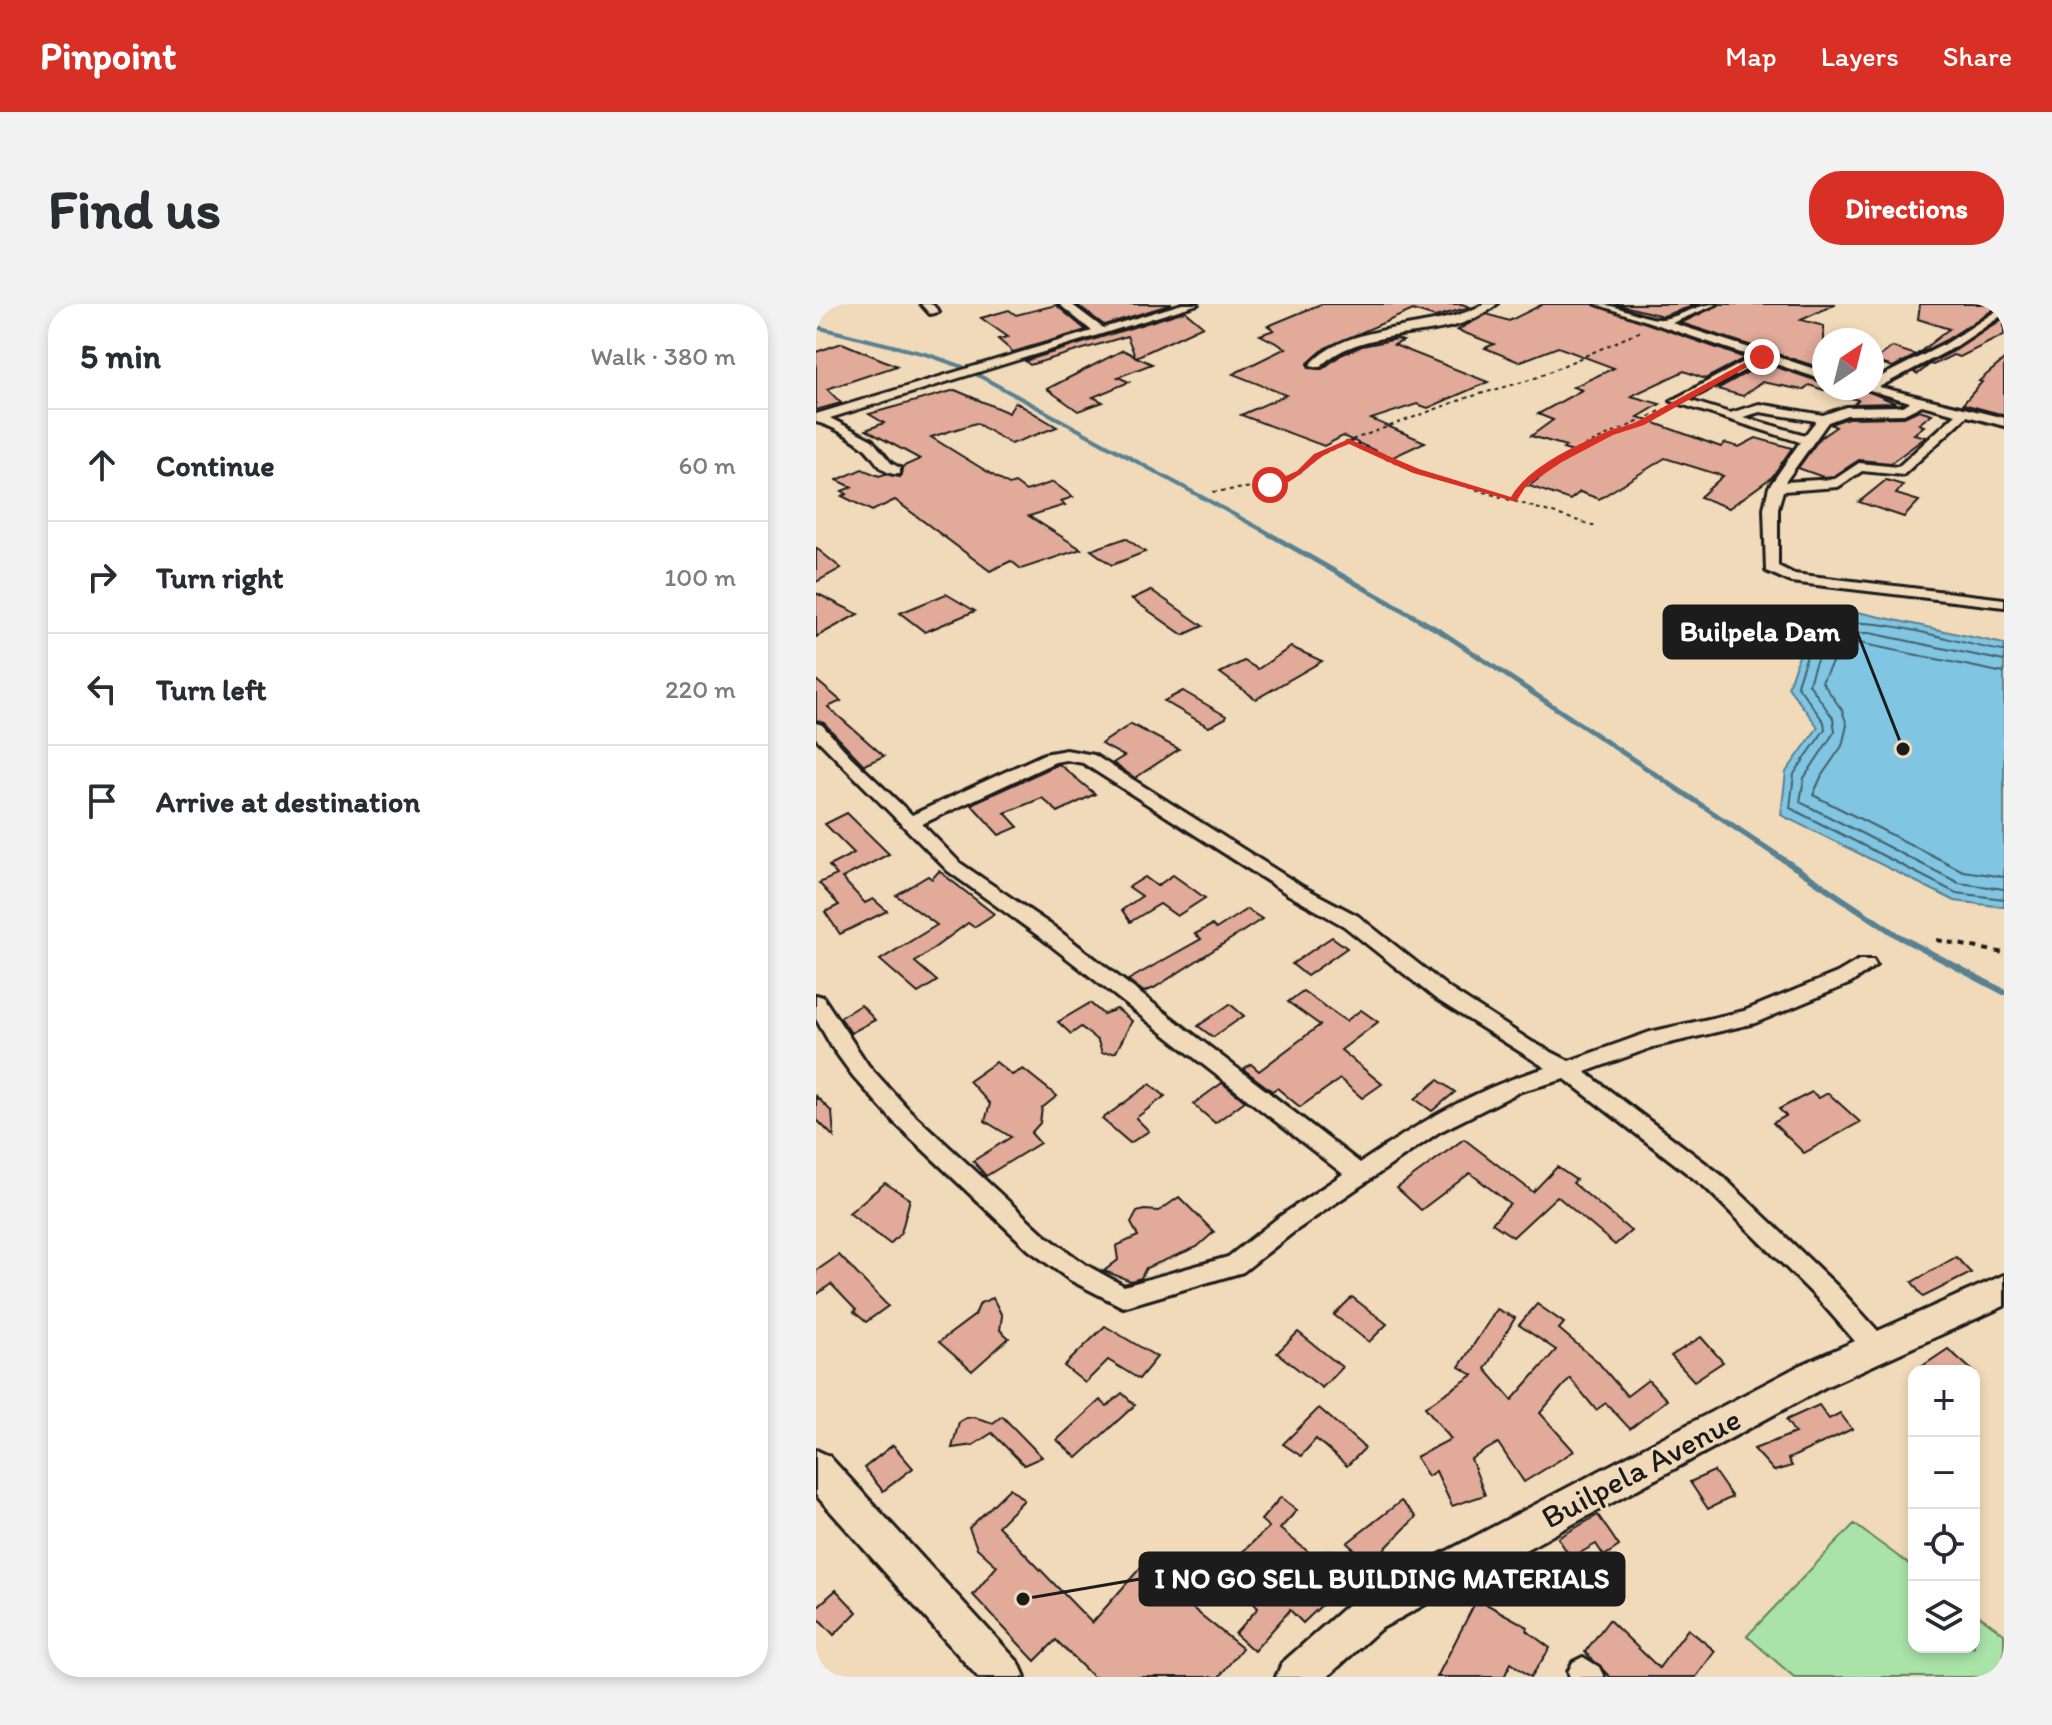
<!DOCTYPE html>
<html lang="en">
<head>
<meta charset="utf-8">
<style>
	:root { --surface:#fff; --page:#f2f2f3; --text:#2b2b33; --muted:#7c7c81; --line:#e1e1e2; --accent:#d93025 }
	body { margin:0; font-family:Itim,sans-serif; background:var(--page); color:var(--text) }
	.controls { position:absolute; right:24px; bottom:24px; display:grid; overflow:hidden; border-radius:16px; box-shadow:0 4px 12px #0003 }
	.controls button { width:72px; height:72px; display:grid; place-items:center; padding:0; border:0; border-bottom:2px solid var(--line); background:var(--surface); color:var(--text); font:40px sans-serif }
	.compass { position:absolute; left:996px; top:24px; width:72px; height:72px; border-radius:50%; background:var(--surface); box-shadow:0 4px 12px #0003; rotate:35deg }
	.stop { position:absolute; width:24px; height:24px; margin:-18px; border:6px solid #d93025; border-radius:50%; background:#fff }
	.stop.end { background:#d93025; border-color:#fff; box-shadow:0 2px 8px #0008 }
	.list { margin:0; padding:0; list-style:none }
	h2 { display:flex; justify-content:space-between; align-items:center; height:104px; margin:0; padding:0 32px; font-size:34px }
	h2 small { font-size:26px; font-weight:400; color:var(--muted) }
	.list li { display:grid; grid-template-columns:52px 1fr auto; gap:24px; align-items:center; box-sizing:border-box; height:112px; padding:0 32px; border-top:2px solid var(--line) }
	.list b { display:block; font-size:30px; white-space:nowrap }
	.list em { font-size:26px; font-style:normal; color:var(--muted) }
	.icon { flex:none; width:44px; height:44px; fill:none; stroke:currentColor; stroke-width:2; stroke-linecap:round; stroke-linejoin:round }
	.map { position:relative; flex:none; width:1188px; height:1373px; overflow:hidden; border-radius:32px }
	header { display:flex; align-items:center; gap:48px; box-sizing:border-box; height:112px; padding:0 40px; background:var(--accent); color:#fff }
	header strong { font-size:38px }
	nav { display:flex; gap:44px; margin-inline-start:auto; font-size:28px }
	.intro { display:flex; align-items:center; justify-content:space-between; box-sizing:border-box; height:192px; padding:0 48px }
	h1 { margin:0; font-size:56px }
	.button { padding:20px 36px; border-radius:32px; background:var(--accent); color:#fff; font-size:28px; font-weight:700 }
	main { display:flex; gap:48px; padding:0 48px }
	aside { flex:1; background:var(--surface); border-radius:32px; box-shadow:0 4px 12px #0003 }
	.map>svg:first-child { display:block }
	.green { fill:#a9e3a8; stroke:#628062; stroke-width:2 }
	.water { fill:#80c5e1; stroke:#588192; stroke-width:2 }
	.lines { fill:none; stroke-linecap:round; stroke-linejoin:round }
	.shore { stroke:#44606b; stroke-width:2 }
	.stream-far2 { stroke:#588192; stroke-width:4 }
	.stream-far1 { stroke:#588192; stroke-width:5 }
	.stream { stroke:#588192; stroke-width:6 }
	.building { fill:#e2aa99; stroke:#1c1c1c; stroke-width:2 }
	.street-casing { stroke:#1c1c1c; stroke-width:6 }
	.secondary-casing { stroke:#1c1c1c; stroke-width:6 }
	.path-far1 { stroke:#1c1c1c; stroke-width:2; stroke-dasharray:4 4; stroke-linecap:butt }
	.path { stroke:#1c1c1c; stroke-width:4; stroke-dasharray:6 6; stroke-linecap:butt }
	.street { fill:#f0dab9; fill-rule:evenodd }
	.secondary { fill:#f0dab9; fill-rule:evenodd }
	.route { fill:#d93025 }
	.labels { text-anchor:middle; stroke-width:6; stroke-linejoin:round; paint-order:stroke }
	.near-street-label { font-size:32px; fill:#1c1c1c; stroke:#f0dab9 }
	.leader { fill:none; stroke:#1c1c1c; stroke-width:3 }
	.callout-dot { fill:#1c1c1c; stroke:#f0dab9; stroke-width:3 }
	.callout { fill:#1c1c1c; stroke:#1c1c1c; stroke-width:3 }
	.callout-label { font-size:28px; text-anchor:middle; font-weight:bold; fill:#fff }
</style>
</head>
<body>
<header>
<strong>Pinpoint</strong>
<nav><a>Map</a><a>Layers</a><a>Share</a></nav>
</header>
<div class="intro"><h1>Find us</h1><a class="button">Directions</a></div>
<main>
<aside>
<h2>5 min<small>Walk · 380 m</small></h2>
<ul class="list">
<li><svg class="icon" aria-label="ahead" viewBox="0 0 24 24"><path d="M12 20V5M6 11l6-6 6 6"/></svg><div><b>Continue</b></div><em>60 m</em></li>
<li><svg class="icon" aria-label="right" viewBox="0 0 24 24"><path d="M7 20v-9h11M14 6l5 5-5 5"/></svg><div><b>Turn right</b></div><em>100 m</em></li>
<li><svg class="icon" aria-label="left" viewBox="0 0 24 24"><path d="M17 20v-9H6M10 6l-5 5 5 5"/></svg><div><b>Turn left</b></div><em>220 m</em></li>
<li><svg class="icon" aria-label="arrive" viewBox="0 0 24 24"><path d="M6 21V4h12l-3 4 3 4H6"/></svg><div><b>Arrive at destination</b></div></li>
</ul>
</aside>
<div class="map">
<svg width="1188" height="1373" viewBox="0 0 1188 1373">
	<rect width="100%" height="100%" fill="#f0dab9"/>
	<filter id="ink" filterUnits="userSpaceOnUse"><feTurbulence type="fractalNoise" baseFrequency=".0125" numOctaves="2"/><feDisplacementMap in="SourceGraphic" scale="16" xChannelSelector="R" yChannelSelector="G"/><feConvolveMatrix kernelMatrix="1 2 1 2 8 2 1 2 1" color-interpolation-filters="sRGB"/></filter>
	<g filter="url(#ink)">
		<path class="green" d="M1038 1220 1098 1264V1343H1158V1308L1188 1330V1373H978L931 1332Z"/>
		<path class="water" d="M1042 308 1188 340V603L1139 597 965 511 970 468 1002 423 972 383C980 362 988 326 1010 316 1019 311 1032 310 1042 308Z"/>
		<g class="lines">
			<g class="shore">
				<path d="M1188 347C1146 342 1044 303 1010 326 993 337 987 363 981 381L1008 418 1009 425 978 470 974 504 1140 589 1188 595"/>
				<path d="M1188 357 1054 329C1012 328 1004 341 993 380L1017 414 1019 427 988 474 984 498 1143 579 1188 585"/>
				<path d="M1188 369 1043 339 1024 343 1006 378 1026 406 1031 421 1026 442 1006 471 997 491 1147 567 1188 573"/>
			</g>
			<g class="stream-far2">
				<path d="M0 23 113 51 147 63"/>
				<path d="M160 70 450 228"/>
			</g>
			<path class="stream-far1" d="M446 226 627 329 914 520"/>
			<path class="stream" d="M911 518 1082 632 1188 688"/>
		</g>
		<g class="building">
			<path d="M260 0H356L288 21Z"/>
			<path d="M505 0H646L654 3 619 13 597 6 509 44 492 59 493 64 506 65 525 51 546 42 581 35 587 37 578 41 672 78 612 104 601 100 555 115 609 138 575 154 527 132 508 142 425 111 470 91 417 70 470 44 444 31 458 26 452 22Z"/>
			<path d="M727 0H777L929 54 889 75 868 67 815 92 844 100 822 113 905 143 909 139 923 143 940 134 976 144 956 173 913 204 884 193 907 172 849 154 783 195 764 188 754 196 713 182 757 148 747 145 750 142 715 132 737 116 722 110 766 86 757 83 798 64 742 43 703 58 669 44 678 40 641 26 671 10 693 17Z"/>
			<path d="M799 0H883L847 12Z"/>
			<path d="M904 0H1020L985 16 1008 22V65L865 19Z"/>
			<path d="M1104 0H1186L1130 36 1077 63 1058 57 1076 43 1100 51 1133 25 1102 15Z"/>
			<path d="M240 1 270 26 197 48 182 35 192 33 165 14 193 6 200 11Z"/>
			<path d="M369 7 387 22 320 53 336 60 302 73 313 78 277 93 287 98 262 107 231 85 307 46 319 52 311 32 214 61 209 57Z"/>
			<path d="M1188 14V31L1144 53 1137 51 1117 61 1114 60 1102 70 1097 68 1140 46Z"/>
			<path d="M26 39 81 62 11 85 25 99 0 106V48Z"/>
			<path d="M1188 56V111L1147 100 1166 78 1163 77Z"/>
			<path d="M948 59 1008 79V86L993 81 987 86 946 78 927 92 901 85Z"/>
			<path d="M1015 84H1044L1080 99 1038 100 1042 96 1015 88Z"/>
			<path d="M139 86 193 109 199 98 241 123 195 140 160 119 115 133 193 181 199 179 210 187 237 178 257 193 245 197 249 201 213 212 265 245 205 265 195 257 174 267 79 196 56 207 26 192 31 190 26 187 36 183 21 176 46 165 63 172 69 170 84 173 86 163 104 155 50 126 68 119 53 110Z"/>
			<path d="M1103 106 1116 110 1103 120 1108 122 1098 130 1110 133 1075 159 1043 156 1018 172 1007 173 982 164 1004 134 1020 123 1014 120 1032 114 1088 113Z"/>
			<path d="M1070 176 1087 181 1080 190 1103 197 1088 213 1043 198Z"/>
			<path d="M310 234 329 248 296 261 275 246Z"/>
			<path d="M0 244 25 264 0 278Z"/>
			<path d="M335 286 387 322 367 331 316 295Z"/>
			<path d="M0 289 42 310 0 333Z"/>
			<path d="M130 290 159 307 109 328 84 309Z"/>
			<path d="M475 343 506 357 440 395 404 369 428 357 442 365Z"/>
			<path d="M0 376 25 397 12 403 68 452 48 461 8 419 0 416Z"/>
			<path d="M367 387 410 412V414L393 423 348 397Z"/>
			<path d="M315 420 363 445 319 474 297 459 308 452 285 440Z"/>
			<path d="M243 460 279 490 242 508 226 494 189 509 202 523 183 531 155 500Z"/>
			<path d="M31 509 73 550 26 574 49 599 57 595 71 607 24 630 9 608 23 601 3 579 21 571 13 562 38 549 9 520Z"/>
			<path d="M123 567 178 610 158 623 152 619 99 658 121 677 102 689 64 656 121 621 80 591 112 572 116 575Z"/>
			<path d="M357 571 389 594 361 612 344 600 314 618 306 606 326 592 313 583 329 573 341 582Z"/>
			<path d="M431 605 446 615 338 684 328 688 312 676 385 635 379 630 396 621 400 625Z"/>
			<path d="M516 633 531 644 491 672 476 660Z"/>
			<path d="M487 687 530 717 545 706 562 718 525 746 566 780 546 794 524 775 484 803 461 784 456 787 427 765 435 760 443 767 504 721 472 698Z"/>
			<path d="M274 699 287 710 301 705 316 717 300 748 286 749 282 737 265 723 255 730 242 718Z"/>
			<path d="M414 700 428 712 397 733 382 722Z"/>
			<path d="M45 701 59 716 35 729 24 713Z"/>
			<path d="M180 758 196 771 207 765 241 792 226 804 224 819 215 829 224 839 170 872 157 857 195 833 169 817 174 800 153 777Z"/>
			<path d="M622 776 639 788 616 807 599 795Z"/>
			<path d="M406 779 429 797 399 819 377 800Z"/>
			<path d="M334 780 349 792 320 814 333 827 314 839 286 815Z"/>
			<path d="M996 788 1003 794 1012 789 1044 818 988 849 957 819 970 812 963 805Z"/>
			<path d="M0 792 16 808 18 833 0 815Z"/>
			<path d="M648 835 717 888 741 863 760 876 757 879 815 927 799 941 741 892 697 933 676 919 694 900 654 869 605 906 581 884Z"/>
			<path d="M69 879 94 895 85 929 74 940 33 909Z"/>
			<path d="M363 893 398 928 381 943 330 964 325 974 315 977 288 967 302 956 300 942 322 932 315 919 321 908 328 906 343 907Z"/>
			<path d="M23 951 72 1002 50 1018 38 1008 40 1006 15 980 0 991V967Z"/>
			<path d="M1140 953 1155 969 1107 993 1096 978Z"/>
			<path d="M536 993 571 1020 553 1038 518 1011Z"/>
			<path d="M177 994 186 1012 184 1026 193 1034 156 1067 123 1038 159 1011 164 999Z"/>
			<path d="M721 1000 748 1019 743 1025 781 1057 811 1092 832 1076 851 1096 814 1125 790 1099 780 1106 754 1074 724 1109 758 1147 708 1178 682 1139 655 1155 669 1191 636 1202 620 1167 612 1172 600 1153 635 1135 609 1103 657 1071 643 1063 681 1005 699 1014 669 1065 696 1096 740 1046 703 1021Z"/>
			<path d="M289 1022 341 1053 323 1075 292 1056 269 1079 248 1062Z"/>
			<path d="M482 1028 526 1063 506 1084 461 1049Z"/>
			<path d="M885 1033 907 1058 878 1077 855 1052Z"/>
			<path d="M1132 1045 1157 1067H1099Z"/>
			<path d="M306 1089 319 1101 261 1154 241 1136 284 1096 291 1102Z"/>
			<path d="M1003 1101 1013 1115 1024 1109 1036 1125 972 1155 976 1162 958 1167 938 1145 979 1129 970 1116Z"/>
			<path d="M503 1104 549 1144 531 1162 500 1135 485 1152 467 1140Z"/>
			<path d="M186 1112 226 1153 208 1161 176 1129 157 1141 136 1144 143 1118 150 1114 158 1113 177 1119Z"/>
			<path d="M77 1141 97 1164 67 1187 48 1164Z"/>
			<path d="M898 1167 916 1193 892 1205 874 1178Z"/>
			<path d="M194 1184 208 1196 182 1222 276 1319 325 1263 426 1344 403 1373H277L240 1336 219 1357 157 1291 181 1262 161 1244 153 1224Z"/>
			<path d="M465 1193 481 1206 464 1225 495 1250 514 1247 490 1275 511 1296 487 1319 474 1306 438 1347 419 1330 442 1304 407 1266 453 1223 445 1216Z"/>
			<path d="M585 1197 600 1213 554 1260 531 1239Z"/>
			<path d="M782 1211 803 1242 788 1252 780 1240 755 1254 742 1234Z"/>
			<path d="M20 1286 41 1308 18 1331 0 1312V1304Z"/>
			<path d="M661 1295 712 1323 711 1327 734 1344 715 1373 695 1359 688 1373H621Z"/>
			<path d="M793 1316 843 1364 872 1325 899 1347 880 1373H794L769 1348Z"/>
		</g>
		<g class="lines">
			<g class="street-casing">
				<g id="street">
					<path d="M105 0H116L123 8 114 10Z"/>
					<path d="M243 0H255L287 24 366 0H382L14 114 56 136 75 159 84 164V170C63 172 59 151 45 141 33 132 14 121 0 118V110L276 27Z"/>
					<path d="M668 0H681C632 43 551 16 504 63L494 61C533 16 617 29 668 0Z"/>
					<path d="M780 0C801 0 832 17 847 15 866 12 881 0 901 0L856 19 1008 68V76L948 56 872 96 914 109 943 100 1007 111 1030 103 1086 102 1094 98 1047 84H1056V77L1131 39 1188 2V10L1139 43 1063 83 1188 114V122L1151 112 1087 171 1046 167 1022 183 967 187 962 204V262L978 270 1188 295V303L975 278 950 267 948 204 953 183 984 138 855 97 937 53ZM1106 101 1140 110 1082 163 1043 159 1019 175 969 178 1012 118 1031 111 1088 110ZM944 108 1000 117 989 131 927 113Z"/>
					<path d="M0 419 6 421 35 453 96 511 228 450 250 446 278 451 487 583 542 612 634 685 716 738 753 757 834 728 928 707 1021 669 1043 656H1057L1060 661 1035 679 939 719 837 743 769 768 905 871 1021 982 1070 1036 1073 1044 1070 1052 1061 1055 1052 1052 1003 996 889 883 749 775 705 787 623 828 479 927 427 968 307 1003 254 976 213 946 79 819 37 772 16 743 0 715V691L7 693 52 761 94 807 230 932 270 961 308 982 412 953 463 913 527 870 224 633 132 567 0 434ZM250 456 267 459 473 591 528 622 620 695 730 764C662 783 603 819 544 859L238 623 144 559 106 520 239 458Z"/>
					<path d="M767 1353 783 1363 788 1373H754L752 1368 757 1358Z"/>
				</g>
			</g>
			<g class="secondary-casing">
				<g id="secondary">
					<path d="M1188 971V1002L1009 1083 617 1296 564 1325 511 1373H460L466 1359 536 1297 985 1061Z"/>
					<path d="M0 1146 13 1152 203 1359 209 1373H162L0 1191Z"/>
				</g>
			</g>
			<g class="path-far1">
				<path d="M533 137 600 167 779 222"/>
				<path d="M397 188 454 181 484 168 501 152 533 137 650 94 717 75 825 27"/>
				<path d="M698 195C735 147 797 133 848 105"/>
			</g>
			<path class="path" d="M1121 636 1188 649"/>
			<use href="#street" class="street"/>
			<use href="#secondary" class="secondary"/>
		</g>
	</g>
	<path class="route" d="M943 51 949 53 828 121 797 131 746 158 710 182 700 198 597 169 533 140C524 144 512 148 504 154 490 164 468 189 450 181L481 167 498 150 533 135 603 165 695 193C712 163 759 142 790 128 801 123 814 122 824 116 864 94 903 72 943 51Z"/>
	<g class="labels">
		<g class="near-street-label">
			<text transform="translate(825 1164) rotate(-28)" y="11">Builpela Avenue</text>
		</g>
	</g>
	<path class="leader" d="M1087 445L1041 328M207 1295L324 1275"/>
	<g class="callout-dot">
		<circle cx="1087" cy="445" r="8"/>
		<circle cx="207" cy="1295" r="8"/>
	</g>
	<g class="callout">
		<rect x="848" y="302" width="193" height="52" rx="8"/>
		<rect x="324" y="1249" width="484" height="52" rx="8"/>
	</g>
	<g class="callout-label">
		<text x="944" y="337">Builpela Dam</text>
		<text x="566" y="1284">I NO GO SELL BUILDING MATERIALS</text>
	</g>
</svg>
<div class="controls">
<button>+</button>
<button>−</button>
<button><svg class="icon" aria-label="locate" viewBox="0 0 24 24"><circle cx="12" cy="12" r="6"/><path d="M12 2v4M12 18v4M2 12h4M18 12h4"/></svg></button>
<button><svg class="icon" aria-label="layers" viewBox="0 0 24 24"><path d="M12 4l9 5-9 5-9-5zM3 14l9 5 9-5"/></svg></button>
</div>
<svg class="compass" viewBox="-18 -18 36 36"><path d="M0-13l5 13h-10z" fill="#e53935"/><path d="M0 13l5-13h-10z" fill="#7c7c81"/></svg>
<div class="stop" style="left:454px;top:181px"></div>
<div class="stop end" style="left:946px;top:53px"></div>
</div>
</main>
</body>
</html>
